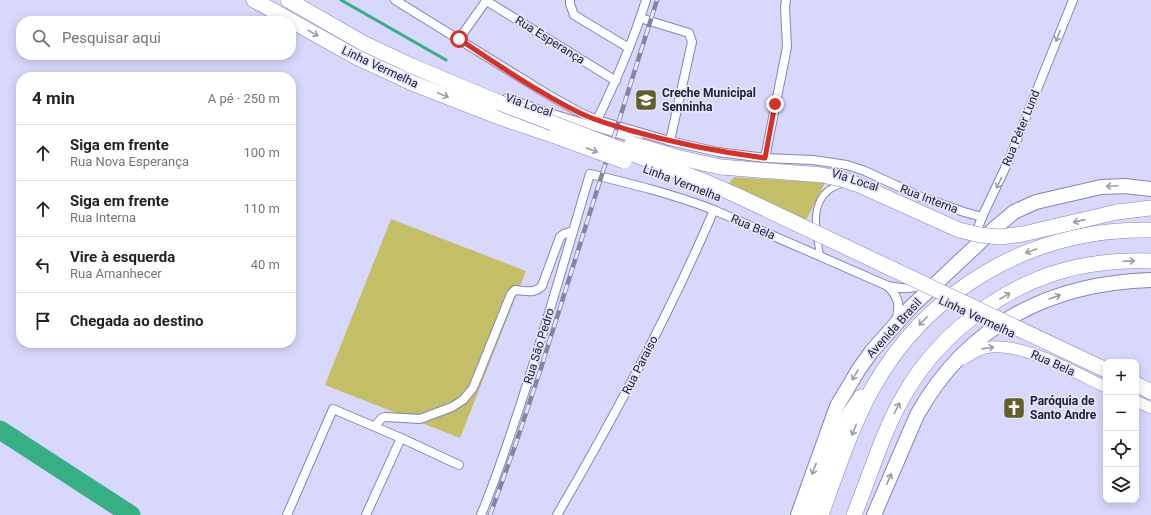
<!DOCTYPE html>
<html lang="pt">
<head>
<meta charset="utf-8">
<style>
	:root { --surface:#fff; --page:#f6f6f6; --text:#202124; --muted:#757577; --line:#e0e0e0 }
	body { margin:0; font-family:Roboto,sans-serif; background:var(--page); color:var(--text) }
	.controls { position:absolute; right:12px; bottom:12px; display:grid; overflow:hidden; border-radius:8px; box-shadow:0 2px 10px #0003 }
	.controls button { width:36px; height:36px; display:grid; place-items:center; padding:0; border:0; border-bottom:1px solid var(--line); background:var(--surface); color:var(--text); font:20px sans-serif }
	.stop { position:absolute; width:12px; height:12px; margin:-9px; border:3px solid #d93025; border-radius:50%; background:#fff }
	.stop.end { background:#d93025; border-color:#fff; box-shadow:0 1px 4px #0008 }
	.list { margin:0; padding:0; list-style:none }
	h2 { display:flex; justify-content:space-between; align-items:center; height:52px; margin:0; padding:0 16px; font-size:17px }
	h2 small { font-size:13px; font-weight:400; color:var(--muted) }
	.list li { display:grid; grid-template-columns:26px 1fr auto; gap:12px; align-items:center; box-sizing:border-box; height:56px; padding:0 16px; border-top:1px solid var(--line) }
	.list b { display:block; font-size:15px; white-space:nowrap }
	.list p { margin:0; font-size:13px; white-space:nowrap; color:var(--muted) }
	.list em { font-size:13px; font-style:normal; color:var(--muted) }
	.icon { flex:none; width:22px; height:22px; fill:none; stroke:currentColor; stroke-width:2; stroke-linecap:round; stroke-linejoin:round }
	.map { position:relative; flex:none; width:1151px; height:515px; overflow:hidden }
	.search { position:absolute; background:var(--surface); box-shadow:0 2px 10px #0003; left:16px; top:16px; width:280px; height:44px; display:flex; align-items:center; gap:10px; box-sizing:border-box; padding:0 14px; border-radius:16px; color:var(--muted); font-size:15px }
	.panel { position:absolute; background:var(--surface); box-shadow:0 2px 10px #0003; left:16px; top:72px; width:280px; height:276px; border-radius:16px }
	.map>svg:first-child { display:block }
	.green { fill:#c4be67 }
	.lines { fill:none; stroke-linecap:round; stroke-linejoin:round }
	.stream { stroke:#36af84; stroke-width:3 }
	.river { stroke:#36af84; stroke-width:19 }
	.pedestrian-casing { stroke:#8584bb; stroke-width:8 }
	.minor-casing { stroke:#8584bb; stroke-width:10 }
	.tertiary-casing { stroke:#8584bb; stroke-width:12 }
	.trunk-casing { stroke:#8584bb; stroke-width:16 }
	.motorway-casing { stroke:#8584bb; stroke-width:16 }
	.pedestrian { stroke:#fff; stroke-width:6 }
	.minor { stroke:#fff; stroke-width:8 }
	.tertiary { stroke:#fff; stroke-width:11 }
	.trunk { stroke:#fff; stroke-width:14 }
	.motorway { stroke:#fff; stroke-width:15 }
	.rail-casing { stroke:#8584a2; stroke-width:4.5 }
	.rail { stroke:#e6e6ff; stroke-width:3; stroke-dasharray:9; stroke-linecap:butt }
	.motorway-bridge-casing { stroke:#8584bb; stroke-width:16; stroke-linecap:butt }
	.motorway-bridge { stroke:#fff; stroke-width:15 }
	.oneway { stroke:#9b9ba5 }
	.route { stroke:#d93025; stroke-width:5 }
	.labels { text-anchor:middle; stroke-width:3.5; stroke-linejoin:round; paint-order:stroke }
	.street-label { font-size:12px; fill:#212036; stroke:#e6e6ff }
	.poi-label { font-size:12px; font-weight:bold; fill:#212036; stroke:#e6e6ff; text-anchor:start }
</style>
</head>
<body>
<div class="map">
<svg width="1151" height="515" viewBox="0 0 1151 515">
	<rect width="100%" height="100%" fill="#d8d8fc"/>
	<g class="green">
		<path d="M734 177 825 183 806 220 729 183Z"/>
		<path d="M391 219 526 271 460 438 325 385Z"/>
	</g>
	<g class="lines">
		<path class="stream" d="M341 0 446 60"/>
		<path class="river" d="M0 430 131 515"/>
		<g class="pedestrian-casing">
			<path id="pedestrian" d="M820 256C817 234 809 205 829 190 833 187 839 185 844 183"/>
		</g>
		<g class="minor-casing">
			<g id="minor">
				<path d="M395 0 547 94 581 113 597 120 670 141 718 152 765 158 813 160 847 165 865 171 921 197 964 212 982 217"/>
				<path d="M485 0 616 81"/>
				<path d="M570 0V4L574 15 629 48"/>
				<path d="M640 18 689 33 692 42 670 141"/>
				<path d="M459 39 486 1"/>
				<path d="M507 98 543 111 639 140"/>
				<path d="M597 120C616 81 633 42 646 0"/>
				<path d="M765 158 787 47 785 7 786 0"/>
				<path d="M975 236 982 217 1008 162 1073 0"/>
				<path d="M888 286C900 299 900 305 896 322"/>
				<path d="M375 426 382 418 386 417 420 419 452 407 463 400 473 388 511 294 515 290C526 291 534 294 542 286L560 237 564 234 573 231"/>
				<path d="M287 515 333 409 401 438 459 465"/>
				<path d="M366 515 401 438"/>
				<path d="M481 515C500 469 515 422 530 375 551 308 570 241 590 174 632 184 673 194 714 210L888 286C903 289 910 289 925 285"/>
				<path d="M557 515C615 416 669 315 714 210"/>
			</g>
		</g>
		<g class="tertiary-casing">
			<g id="tertiary">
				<path d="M963 359C969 356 977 350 985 348 1020 340 1073 372 1106 387"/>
				<path d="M1136 401 1151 408"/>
			</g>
		</g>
		<g class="trunk-casing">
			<g id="trunk">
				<path d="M798 515 837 406 859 369 872 351 911 307 995 228 1014 212 1036 202 1101 187 1125 186 1151 189"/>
				<path d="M874 515 917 415C967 325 1050 283 1151 280"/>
			</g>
		</g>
		<g class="motorway-casing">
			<g id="motorway">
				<path d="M254 0 356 57 412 83 499 117 555 136"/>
				<path d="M288 0 363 43 412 66 500 103"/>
				<path d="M1117 212 1151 208"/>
				<path d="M1136 384 1151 392"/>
				<path d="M806 515 850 413 861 397"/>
				<path d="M821 515C836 474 850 430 871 391 927 289 1034 227 1151 230"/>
				<path d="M854 515C870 476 882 434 903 397 943 326 1020 272 1102 263 1119 261 1135 260 1151 261"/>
			</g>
		</g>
		<use href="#pedestrian" class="pedestrian"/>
		<use href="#minor" class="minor"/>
		<use href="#tertiary" class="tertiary"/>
		<use href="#trunk" class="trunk"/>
		<use href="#motorway" class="motorway"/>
		<g class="rail-casing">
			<path id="rail" d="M490 515 515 446 541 368 657 0"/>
		</g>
		<use href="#rail" class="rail"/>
		<g class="motorway-bridge-casing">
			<g id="motorway-bridge">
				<path d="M500 103 706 182 738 196 1106 370"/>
				<path d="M555 136 624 161"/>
				<path d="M632 144 676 157 721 167 822 175 841 179 859 185 959 230 980 235 1000 237 1023 234 1117 212"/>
			</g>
		</g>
		<use href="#motorway-bridge" class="motorway-bridge"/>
	</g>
	<defs><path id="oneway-shaft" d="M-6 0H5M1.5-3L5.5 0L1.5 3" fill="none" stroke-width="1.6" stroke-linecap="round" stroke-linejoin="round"/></defs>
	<g class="oneway">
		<use href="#oneway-shaft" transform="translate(313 33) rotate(29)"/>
		<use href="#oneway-shaft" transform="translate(1058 36) rotate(112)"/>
		<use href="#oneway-shaft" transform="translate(443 95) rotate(22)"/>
		<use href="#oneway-shaft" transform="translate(592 150) rotate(20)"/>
		<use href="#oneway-shaft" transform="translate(999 183) rotate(115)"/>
		<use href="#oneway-shaft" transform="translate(1112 186) rotate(177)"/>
		<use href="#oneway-shaft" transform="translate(1079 221) rotate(167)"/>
		<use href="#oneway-shaft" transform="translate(1031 251) rotate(160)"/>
		<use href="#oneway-shaft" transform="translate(1129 261) rotate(-2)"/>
		<use href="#oneway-shaft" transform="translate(1005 296) rotate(-31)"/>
		<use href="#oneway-shaft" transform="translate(1055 297) rotate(-20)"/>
		<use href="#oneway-shaft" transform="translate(923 321) rotate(135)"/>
		<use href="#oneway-shaft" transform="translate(988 348) rotate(-8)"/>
		<use href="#oneway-shaft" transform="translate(855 375) rotate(120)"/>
		<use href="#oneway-shaft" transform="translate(897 408) rotate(-63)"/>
		<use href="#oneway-shaft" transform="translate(854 430) rotate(112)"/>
		<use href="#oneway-shaft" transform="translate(814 469) rotate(110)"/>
		<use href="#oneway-shaft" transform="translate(889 479) rotate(-67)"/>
	</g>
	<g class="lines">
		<path class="route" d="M459 39C498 65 538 92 580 113 596 121 613 125 629 130 674 143 719 152 765 158L775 104"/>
	</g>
	<defs>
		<g id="school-square" transform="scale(1.15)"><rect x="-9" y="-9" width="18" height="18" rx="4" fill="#625f2b" stroke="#e6e6ff"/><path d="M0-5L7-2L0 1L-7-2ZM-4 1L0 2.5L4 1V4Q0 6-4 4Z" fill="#fff"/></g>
		<g id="church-square" transform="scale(1.15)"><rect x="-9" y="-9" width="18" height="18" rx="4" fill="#625f2b" stroke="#e6e6ff"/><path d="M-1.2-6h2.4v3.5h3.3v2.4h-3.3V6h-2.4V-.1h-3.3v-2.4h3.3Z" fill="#fff"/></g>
	</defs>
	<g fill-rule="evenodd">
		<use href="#school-square" x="646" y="100"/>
		<use href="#church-square" x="1014" y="408"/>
	</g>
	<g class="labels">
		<g class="street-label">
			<text transform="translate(550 40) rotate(32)" y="4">Rua Esperança</text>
			<text transform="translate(380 67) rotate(25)" y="4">Linha Vermelha</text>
			<text transform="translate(529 105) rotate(19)" y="4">Via Local</text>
			<text transform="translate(1021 128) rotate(-68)" y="4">Rua Péter Lund</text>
			<text transform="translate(855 180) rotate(18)" y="4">Via Local</text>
			<text transform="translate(682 183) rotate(21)" y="4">Linha Vermelha</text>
			<text transform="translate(929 199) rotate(21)" y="4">Rua Interna</text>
			<text transform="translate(753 227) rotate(23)" y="4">Rua Bela</text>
			<text transform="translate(977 317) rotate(25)" y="4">Linha Vermelha</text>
			<text transform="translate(894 328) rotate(-48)" y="4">Avenida Brasil</text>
			<text transform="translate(539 346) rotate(-73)" y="4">Rua São Pedro</text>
			<text transform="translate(1053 363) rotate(24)" y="4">Rua Bela</text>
			<text transform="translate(640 365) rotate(-63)" y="4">Rua Paraíso</text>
		</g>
		<g class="poi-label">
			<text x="662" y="97">Creche Municipal<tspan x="662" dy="14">Senninha</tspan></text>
			<text x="1030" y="405">Paróquia de<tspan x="1030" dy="14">Santo Andre</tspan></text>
		</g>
	</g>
</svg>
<div class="controls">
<button>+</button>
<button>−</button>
<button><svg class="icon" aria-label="locate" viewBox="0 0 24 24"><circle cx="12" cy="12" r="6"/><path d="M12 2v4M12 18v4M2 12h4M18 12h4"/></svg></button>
<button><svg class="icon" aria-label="layers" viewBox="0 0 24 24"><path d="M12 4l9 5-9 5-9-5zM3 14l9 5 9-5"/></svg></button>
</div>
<div class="stop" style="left:459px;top:39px"></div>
<div class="stop end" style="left:775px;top:104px"></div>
<div class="search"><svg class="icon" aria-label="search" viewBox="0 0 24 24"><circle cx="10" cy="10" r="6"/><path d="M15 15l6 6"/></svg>Pesquisar aqui</div>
<section class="panel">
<h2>4 min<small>A pé · 250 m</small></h2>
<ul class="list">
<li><svg class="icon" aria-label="ahead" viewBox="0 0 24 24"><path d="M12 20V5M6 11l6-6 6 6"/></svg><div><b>Siga em frente</b><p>Rua Nova Esperança</p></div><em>100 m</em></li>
<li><svg class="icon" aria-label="ahead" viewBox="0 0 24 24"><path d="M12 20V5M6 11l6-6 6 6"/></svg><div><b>Siga em frente</b><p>Rua Interna</p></div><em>110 m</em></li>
<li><svg class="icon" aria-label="left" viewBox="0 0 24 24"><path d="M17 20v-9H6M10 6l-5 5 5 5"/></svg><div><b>Vire à esquerda</b><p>Rua Amanhecer</p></div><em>40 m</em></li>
<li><svg class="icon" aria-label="arrive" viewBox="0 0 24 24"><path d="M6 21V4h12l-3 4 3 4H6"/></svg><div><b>Chegada ao destino</b></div></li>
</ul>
</section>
</div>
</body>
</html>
